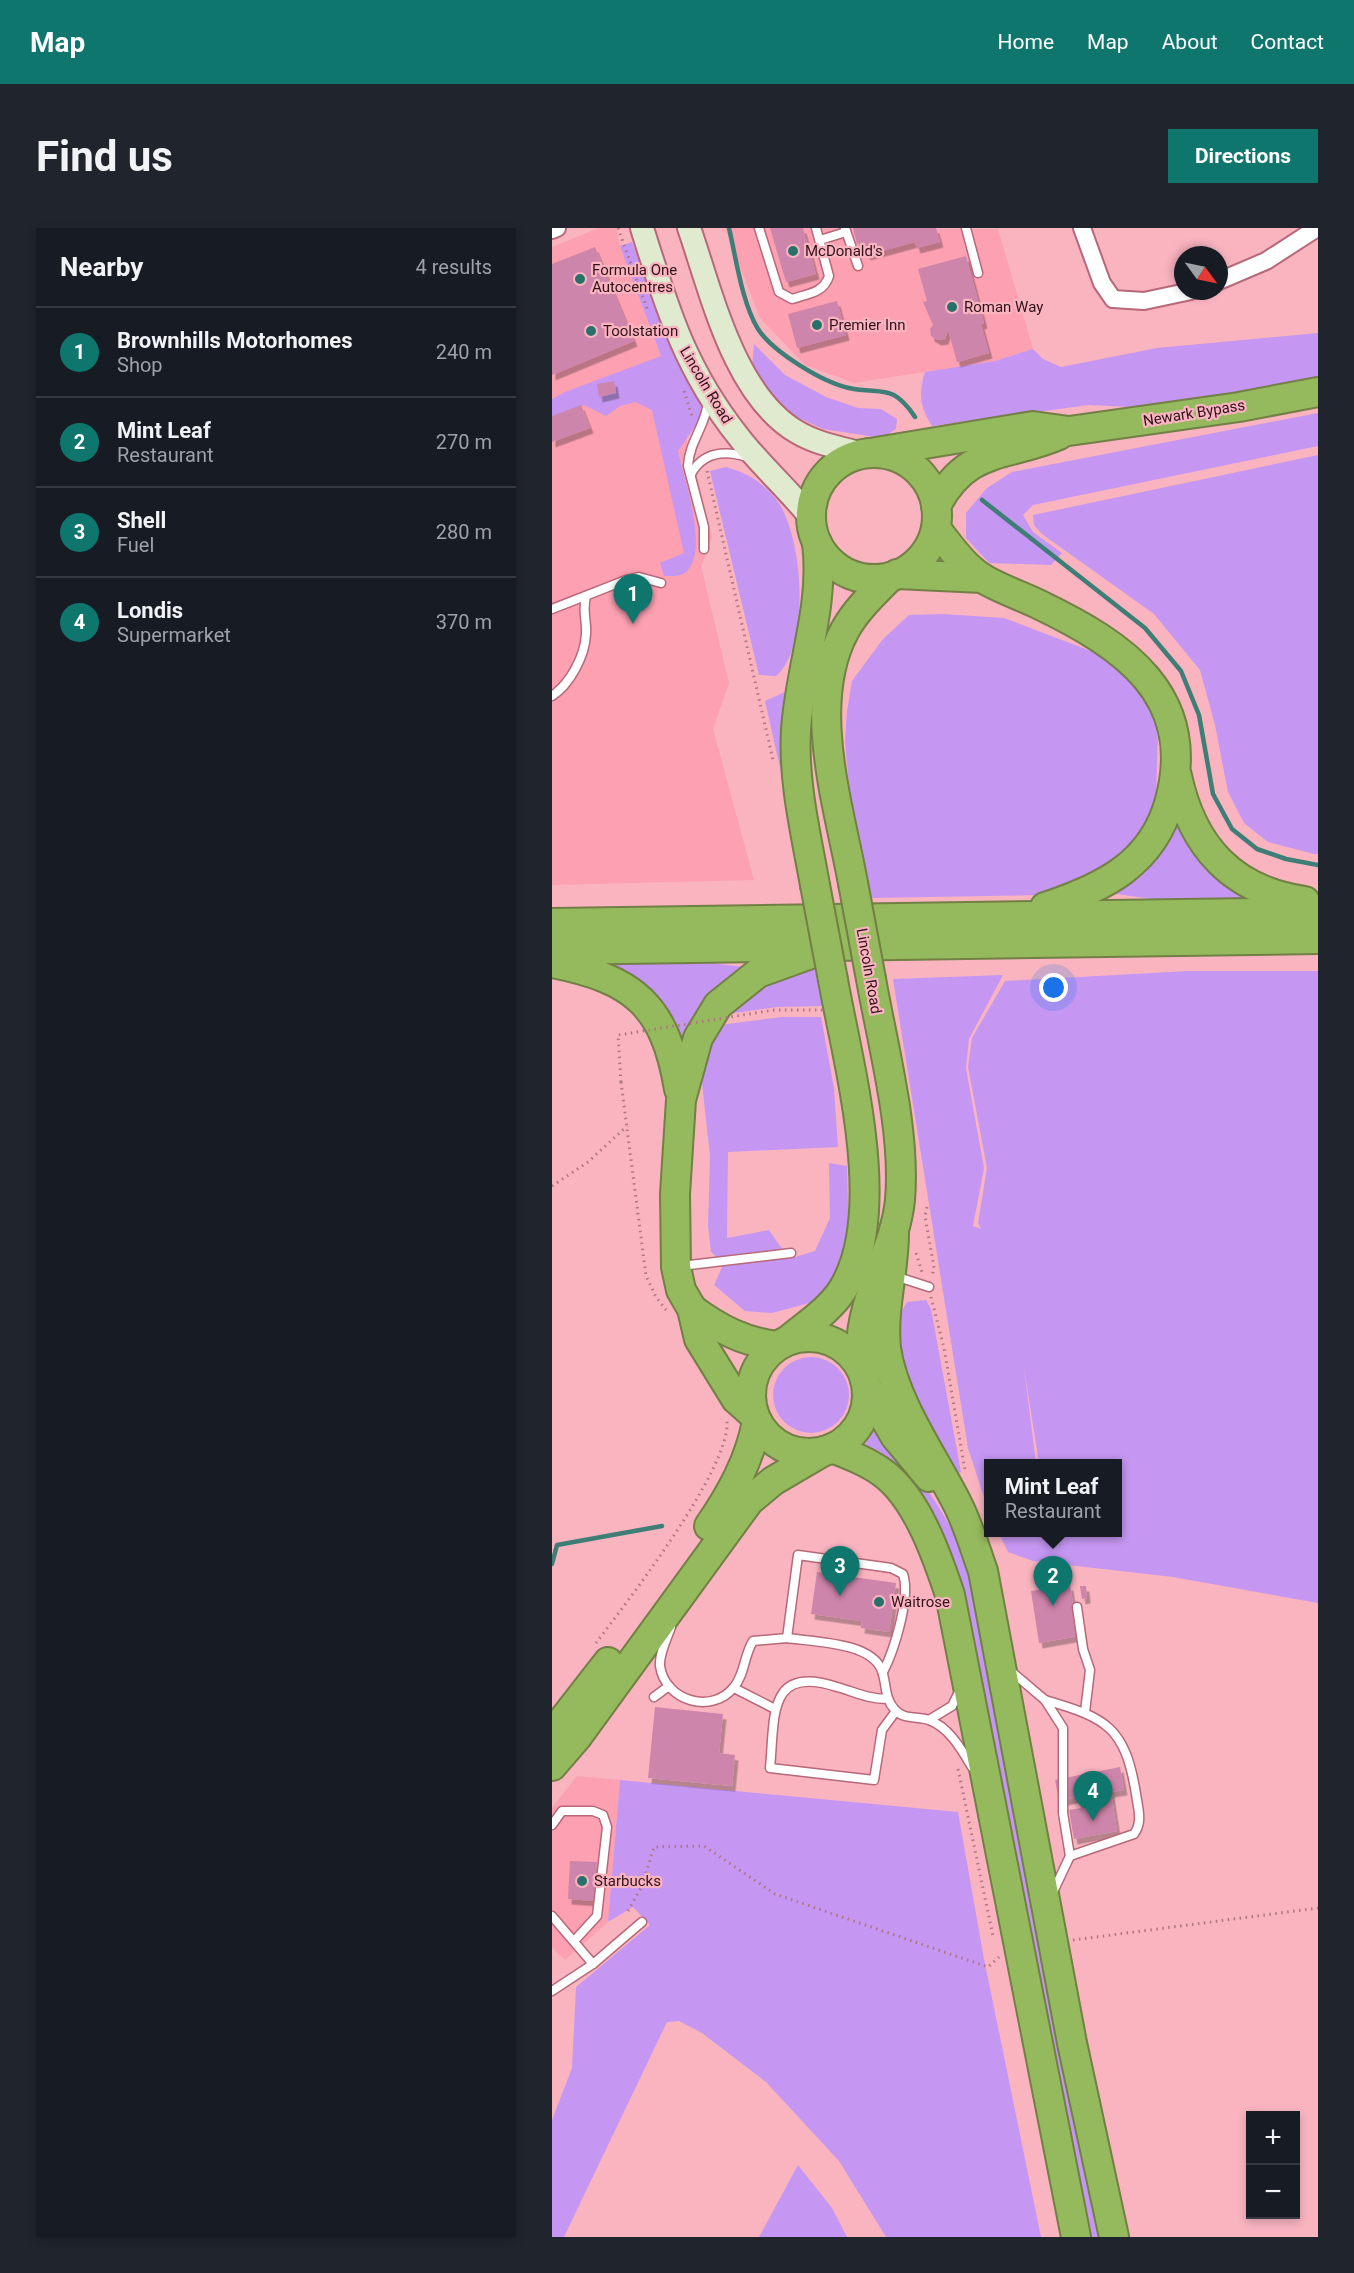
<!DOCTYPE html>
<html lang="en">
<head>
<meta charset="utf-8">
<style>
	:root { --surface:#171b24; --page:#20242c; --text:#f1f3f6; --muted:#9ea1a6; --line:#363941; --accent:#0f766e }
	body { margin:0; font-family:Roboto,sans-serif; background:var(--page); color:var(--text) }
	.controls { position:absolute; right:18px; bottom:18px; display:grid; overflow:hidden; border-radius:0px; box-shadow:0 3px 9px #0003 }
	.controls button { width:54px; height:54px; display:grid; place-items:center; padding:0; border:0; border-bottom:2px solid var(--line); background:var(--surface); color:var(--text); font:30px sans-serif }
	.compass { position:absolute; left:622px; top:18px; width:54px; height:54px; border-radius:50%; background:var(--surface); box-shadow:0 3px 9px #0003; rotate:123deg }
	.you { position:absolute; left:502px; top:760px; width:21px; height:21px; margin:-15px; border:4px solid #fff; border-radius:50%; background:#1a73e8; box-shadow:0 0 0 9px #1a73e833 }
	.badge { display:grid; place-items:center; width:39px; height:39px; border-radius:50%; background:var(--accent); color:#fff; font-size:20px; font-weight:700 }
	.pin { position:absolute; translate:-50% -50px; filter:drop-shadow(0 2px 3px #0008) }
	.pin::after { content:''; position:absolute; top:32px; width:21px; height:18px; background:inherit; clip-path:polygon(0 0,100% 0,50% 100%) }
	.popup { position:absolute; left:432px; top:1231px; width:138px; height:78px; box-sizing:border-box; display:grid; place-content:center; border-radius:0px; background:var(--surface); filter:drop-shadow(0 2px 4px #0005); font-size:20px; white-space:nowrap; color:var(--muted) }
	.popup b { font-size:22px; color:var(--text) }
	.popup::after { content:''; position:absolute; left:50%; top:100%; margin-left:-12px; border:12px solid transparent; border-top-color:var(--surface) }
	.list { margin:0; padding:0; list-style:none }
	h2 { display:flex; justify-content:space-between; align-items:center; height:78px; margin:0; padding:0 24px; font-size:26px }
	h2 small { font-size:20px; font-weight:400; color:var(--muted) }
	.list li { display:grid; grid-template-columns:39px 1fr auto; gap:18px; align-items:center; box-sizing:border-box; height:90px; padding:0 24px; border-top:2px solid var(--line) }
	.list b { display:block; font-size:22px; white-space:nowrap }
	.list p { margin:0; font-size:20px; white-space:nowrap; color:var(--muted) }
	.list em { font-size:20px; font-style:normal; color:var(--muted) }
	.map { position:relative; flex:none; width:766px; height:2009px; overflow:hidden; border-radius:0px }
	header { display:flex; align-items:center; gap:36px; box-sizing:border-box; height:84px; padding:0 30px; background:var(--accent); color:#fff }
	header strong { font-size:28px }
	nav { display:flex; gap:33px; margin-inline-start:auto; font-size:21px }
	.intro { display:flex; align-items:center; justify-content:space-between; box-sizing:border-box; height:144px; padding:0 36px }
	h1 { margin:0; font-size:42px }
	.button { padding:15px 27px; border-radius:0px; background:var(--accent); color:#fff; font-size:21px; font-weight:700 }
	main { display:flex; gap:36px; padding:0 36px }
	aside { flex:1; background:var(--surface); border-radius:0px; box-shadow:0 3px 9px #0003 }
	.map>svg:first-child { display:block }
	.built { fill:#fca0b2 }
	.green { fill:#c597f2 }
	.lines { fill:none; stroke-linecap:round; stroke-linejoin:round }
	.stream { stroke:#3e7e77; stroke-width:4.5 }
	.building { fill:#ce85ab; filter:url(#shadow) }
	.lane-casing { stroke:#b76879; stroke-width:11 }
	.street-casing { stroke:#b76879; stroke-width:20 }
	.secondary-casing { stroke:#b76879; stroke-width:26 }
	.highway-casing { stroke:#727f45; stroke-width:32 }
	.path { stroke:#ad7680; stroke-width:3; stroke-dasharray:1.5 4.5; stroke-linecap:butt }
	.lane { stroke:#fff; stroke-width:8 }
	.street { stroke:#fff; stroke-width:16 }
	.secondary { stroke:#dfeace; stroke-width:22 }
	.highway { stroke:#95b95d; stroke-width:28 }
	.highway-bridge-casing { stroke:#727f45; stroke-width:32; stroke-linecap:butt }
	.path-bridge { stroke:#ad7680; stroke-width:3; stroke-dasharray:1.5 4.5; stroke-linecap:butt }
	.highway-bridge { stroke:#95b95d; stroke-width:28 }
	.poi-dot { fill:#28716b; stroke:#f9b4c0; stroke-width:2 }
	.labels { text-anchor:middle; stroke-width:4.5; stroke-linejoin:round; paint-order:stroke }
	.poi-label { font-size:15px; fill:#311219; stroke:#f9b4c0; text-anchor:start }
	.street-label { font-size:15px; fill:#311219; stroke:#f9b4c0 }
</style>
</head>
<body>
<header>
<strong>Map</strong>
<nav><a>Home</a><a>Map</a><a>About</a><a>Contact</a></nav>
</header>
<div class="intro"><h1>Find us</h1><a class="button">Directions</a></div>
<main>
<aside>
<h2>Nearby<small>4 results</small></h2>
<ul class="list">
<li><span class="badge">1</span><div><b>Brownhills Motorhomes</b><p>Shop</p></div><em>240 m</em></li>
<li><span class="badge">2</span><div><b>Mint Leaf</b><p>Restaurant</p></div><em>270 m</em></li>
<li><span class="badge">3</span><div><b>Shell</b><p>Fuel</p></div><em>280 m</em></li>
<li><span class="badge">4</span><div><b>Londis</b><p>Supermarket</p></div><em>370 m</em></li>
</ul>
</aside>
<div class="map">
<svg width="766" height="2009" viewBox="0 0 766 2009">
	<defs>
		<filter id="shadow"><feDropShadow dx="3.5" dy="5.5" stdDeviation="0" flood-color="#0004"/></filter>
	</defs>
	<rect width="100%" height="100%" fill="#f9b4c0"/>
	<g class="built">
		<path d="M47 0H64L68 18 109 128 143 239 160 309 149 338 177 455 161 501 202 652 0 657V19Z"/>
		<path d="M173 0 446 1 481 121 443 133 302 155 253 137 208 90Z"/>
		<path d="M25 1548 68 1552 56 1694 13 1732 0 1720V1580Z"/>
	</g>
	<g class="green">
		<path d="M80 14 127 135 147 171 150 183 147 193 126 223C132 252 157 320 135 343 129 349 119 348 112 348L108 335 132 325 100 182 83 174 68 178 54 188 32 177 0 188V171L13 164 109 128 68 18Z"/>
		<path d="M766 105V149L599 180 537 177 380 198C368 179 366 166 373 144L443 133 481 121 491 131 509 139 605 120Z"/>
		<path d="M202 116 233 147 274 169 306 180 329 181 345 191 344 201 330 210 271 201 240 187 211 159 200 139Z"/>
		<path d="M766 185V218L481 277 471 287 481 304 510 325 499 337 437 335 414 310V285L435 260 460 244Z"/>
		<path d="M766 227V626H762L716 614 692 595 676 564 663 497 648 442 602 386 490 306 482 297 481 287Z"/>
		<path d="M174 239C196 245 212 255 226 274 251 310 259 418 224 448L207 447 158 243Z"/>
		<path d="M391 386 452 390 544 425 567 439 595 468 606 503 604 567 590 609 562 640 490 667 319 670 297 559 293 513 295 483 300 453 331 411 357 387Z"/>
		<path d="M233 464 234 469 238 584 213 473Z"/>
		<path d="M624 574 711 673 620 674 558 665Z"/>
		<path d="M40 732H135L192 739 133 824Z"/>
		<path d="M262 739 271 778 225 779 176 786 210 755Z"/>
		<path d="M636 743H766V1375L621 1349 481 1333 456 1324 447 1305 566 1304V1236L487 1235 472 1140 484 1235 436 1236V1282L416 1220 341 751 451 747 417 811 414 840 432 940 421 998 429 1001 426 995 435 940 416 839 420 810 453 753Z"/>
		<path d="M230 789H269L282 860 286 919 176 924 175 1010 217 1002 237 1031 263 1023 278 990 277 935 295 938 297 1011 285 1047 261 1074 220 1085 193 1083 162 1057 172 1035 159 1024 156 998 158 928 150 855 157 823 168 797Z"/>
		<path d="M374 1072 379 1081 409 1244 398 1249 344 1131 347 1088 355 1074Z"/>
		<circle cx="259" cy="1167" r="38"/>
		<path d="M325 1198C364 1245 393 1279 416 1337L552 2009H534L420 1411 343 1237 328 1224 312 1218Z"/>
		<path d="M68 1552 406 1584 432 1731 489 2009H334L287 1933 214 1854 150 1805 127 1793 115 1794 12 2009H0V1892L20 1840 24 1759 98 1697 81 1679 56 1694Z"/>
		<path d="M246 1937 280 1980 295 2009H207Z"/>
	</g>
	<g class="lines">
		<g class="stream">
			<path d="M177 0C184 30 190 75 206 101 221 124 270 154 297 160 331 167 340 155 363 189"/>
			<path d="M430 272 593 400 629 443 647 487 661 566 680 601 705 621 734 631 766 637"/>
			<path d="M0 1336 5 1317 110 1298"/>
		</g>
	</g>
	<g class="building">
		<path d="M218 0H251L264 46 234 54Z"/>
		<path d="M301 0H384L388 14 365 20 363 14 315 27 312 14 305 16Z"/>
		<path d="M43 19 82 113 0 147V36Z"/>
		<path d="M414 28 432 95 429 96 437 125 405 134 396 102 393 111 386 112 379 108 378 101 381 97 371 74 375 73 366 41Z"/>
		<path d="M285 73 294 107 245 120 236 86Z"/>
		<path d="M62 153 64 165 47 169 45 156Z"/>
		<path d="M29 177 38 200 0 214V188Z"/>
		<path d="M265 1344 344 1355 337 1404 309 1400 310 1393 259 1386Z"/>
		<path d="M518 1357 526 1408 487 1415 479 1363Z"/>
		<path d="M528 1358H534L535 1370 530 1371Z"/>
		<path d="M103 1479 171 1486 167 1525 183 1527 180 1558 96 1550Z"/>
		<path d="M568 1539 572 1562 559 1564 565 1603 522 1611 517 1582 529 1580 527 1569 507 1573 503 1552Z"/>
		<path d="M18 1633 45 1634 42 1673 16 1671Z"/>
	</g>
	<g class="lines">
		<g class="lane-casing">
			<g id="lane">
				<path d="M207 0 227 64 240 71C255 66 272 65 277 48L264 0"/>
				<path d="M293 0 306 38"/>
				<path d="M414 0 426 45"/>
				<path d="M268 12 294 4"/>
				<path d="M139 246C151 224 173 222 195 229"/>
				<path d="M152 321V299L136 238C137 214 154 197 156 174"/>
				<path d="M0 381 74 352 87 349 109 355"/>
				<path d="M0 468C18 456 33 428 34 406 35 391 30 384 34 368"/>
				<path d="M129 1038 239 1025"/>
				<path d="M343 1048 377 1059"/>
				<path d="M525 1379 531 1421 538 1442 533 1484"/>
				<path d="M119 1399C115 1411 107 1425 108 1438 113 1473 160 1487 182 1459 193 1446 192 1427 201 1413L235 1410 246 1327 339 1340 351 1346C359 1369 342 1423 331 1444"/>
				<path d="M235 1410C262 1414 320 1414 330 1443 335 1457 332 1470 343 1482 352 1492 366 1488 377 1492 397 1499 410 1522 420 1539"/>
				<path d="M460 1444 493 1472 511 1500V1585L518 1628 501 1664"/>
				<path d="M182 1460 223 1481"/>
				<path d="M102 1469 117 1458"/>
				<path d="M335 1471C316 1471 303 1464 285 1459 215 1436 223 1489 218 1540L322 1552 330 1502 344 1483"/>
				<path d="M493 1472C555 1490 573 1499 584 1566 586 1581 591 1594 582 1606L518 1628"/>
				<path d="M377 1492 400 1478 408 1462"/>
				<path d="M0 1597 10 1583H41L51 1587 55 1599 45 1688 23 1712"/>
				<path d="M0 1688 41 1736"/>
				<path d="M0 1763 41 1736 90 1694"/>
			</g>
		</g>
		<g class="street-casing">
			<g id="street">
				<path d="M530 0 550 55 561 71 592 73 639 63"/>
				<path d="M0 2 5 0"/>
				<path d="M667 53 714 33 765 0"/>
			</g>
		</g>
		<g class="secondary-casing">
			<g id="secondary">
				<path d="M90 0C115 80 133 141 186 208 208 237 236 261 259 290"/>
				<path d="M137 0C160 66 182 167 245 204 265 216 289 220 311 226"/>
			</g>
		</g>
		<g class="highway-casing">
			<g id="highway">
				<path d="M318 225 481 198 517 203 687 179 766 164"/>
				<circle cx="322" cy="288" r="63"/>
				<path d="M384 278C415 218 454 230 507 207"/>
				<path d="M384 301C398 318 411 338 430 350 448 361 470 368 488 377 571 417 646 467 618 572 601 636 551 660 493 679"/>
				<path d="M345 346 430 350"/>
				<path d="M625 548C640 618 680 663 753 673"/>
				<path d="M301 655C287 578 253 475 293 402 304 382 322 365 338 349"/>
				<path d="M263 657C254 606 241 554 244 502 248 439 273 379 265 315"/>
				<path d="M0 695 766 684"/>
				<path d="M0 722 766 711"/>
				<path d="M0 735C82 751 113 777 127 861"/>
				<path d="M342 1005C342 1044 330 1082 334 1120 341 1172 381 1228 405 1275 416 1296 423 1321 431 1343L520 1815 562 2009"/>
				<path d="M140 1081C167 1101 192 1114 225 1118"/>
				<circle cx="257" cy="1167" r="58"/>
				<path d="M235 1113C254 1097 278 1082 291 1061 338 984 296 836 281 752"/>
				<path d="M313 1152C312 1142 309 1131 309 1121 309 1068 343 1023 348 972 354 903 331 819 319 751"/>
				<path d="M315 1160 343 1208 377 1249"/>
				<path d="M202 1187 184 1171 147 1111 140 1081 129 1062 124 1039 123 966 129 872 146 810 166 777 206 745 256 727"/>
				<path d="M280 1220C298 1227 316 1234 331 1245 365 1270 385 1328 398 1367L524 2009"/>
				<path d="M157 1298C179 1266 198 1232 205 1193"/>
				<path d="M0 1506 56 1434"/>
				<path d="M0 1538 25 1509 197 1273 221 1253 272 1223"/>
			</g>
		</g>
		<g class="path">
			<path d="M66 0 96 83"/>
			<path d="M132 163 140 188"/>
			<path d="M155 243 221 532"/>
			<path d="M69 854 94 1048 104 1069 114 1082"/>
			<path d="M0 958 36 934 75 898"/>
			<path d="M375 979 373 988 382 1040 380 1048"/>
			<path d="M364 1025 370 1044"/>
			<path d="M379 1069 392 1120 413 1242"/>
			<path d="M44 1415C75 1374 179 1240 175 1193"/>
			<path d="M406 1541 441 1708"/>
			<path d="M76 1683 90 1658 102 1619 152 1618 223 1666 436 1739 447 1729"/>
			<path d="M521 1712 766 1680"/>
		</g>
		<use href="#lane" class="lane"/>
		<use href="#street" class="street"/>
		<use href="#secondary" class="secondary"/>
		<use href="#highway" class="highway"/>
		<g class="highway-bridge-casing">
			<g id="highway-bridge">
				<path d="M301 655 319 751"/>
				<path d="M263 657 281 752"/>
			</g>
		</g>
		<path class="path-bridge" d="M69 854 66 807 222 782H271"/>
		<use href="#highway-bridge" class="highway-bridge"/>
	</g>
	<g class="poi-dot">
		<circle cx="241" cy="23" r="6"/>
		<circle cx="28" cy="51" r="6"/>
		<circle cx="400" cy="79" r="6"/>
		<circle cx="265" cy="97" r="6"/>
		<circle cx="39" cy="103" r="6"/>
		<circle cx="327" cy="1374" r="6"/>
		<circle cx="30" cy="1653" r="6"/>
	</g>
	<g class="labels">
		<g class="poi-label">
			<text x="253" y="28">McDonald's</text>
			<text x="40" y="47">Formula One<tspan x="40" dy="17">Autocentres</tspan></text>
			<text x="412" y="84">Roman Way</text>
			<text x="277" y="102">Premier Inn</text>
			<text x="51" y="108">Toolstation</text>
			<text x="339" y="1379">Waitrose</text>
			<text x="42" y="1658">Starbucks</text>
		</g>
		<g class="street-label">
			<text transform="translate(154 157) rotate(59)" y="5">Lincoln Road</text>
			<text transform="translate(642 185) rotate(-9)" y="5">Newark Bypass</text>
			<text transform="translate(317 743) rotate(80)" y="5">Lincoln Road</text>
		</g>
	</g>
</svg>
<div class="controls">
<button>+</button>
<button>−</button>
</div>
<svg class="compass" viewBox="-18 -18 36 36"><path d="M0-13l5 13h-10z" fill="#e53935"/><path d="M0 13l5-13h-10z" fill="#9ea1a6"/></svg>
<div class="you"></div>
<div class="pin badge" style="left:81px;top:396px">1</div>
<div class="pin badge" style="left:501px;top:1378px">2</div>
<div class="popup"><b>Mint Leaf</b>Restaurant</div>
<div class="pin badge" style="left:288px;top:1368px">3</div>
<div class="pin badge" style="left:541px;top:1593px">4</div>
</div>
</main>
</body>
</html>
